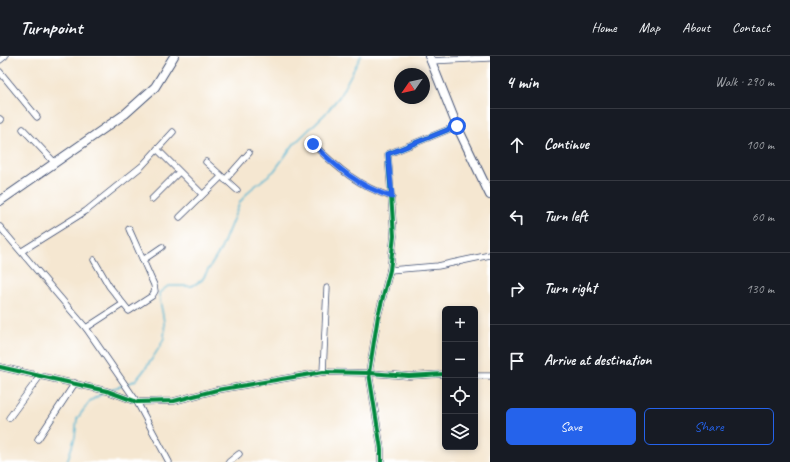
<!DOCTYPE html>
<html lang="en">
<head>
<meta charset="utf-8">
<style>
	:root { --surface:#171b24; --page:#20242c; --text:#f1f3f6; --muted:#9ea1a6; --line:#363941; --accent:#2563eb }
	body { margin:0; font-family:Caveat,sans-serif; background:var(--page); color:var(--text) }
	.controls { position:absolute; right:12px; bottom:12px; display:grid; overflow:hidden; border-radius:6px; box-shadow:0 2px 6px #0003 }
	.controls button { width:36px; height:36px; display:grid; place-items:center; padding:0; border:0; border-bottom:1px solid var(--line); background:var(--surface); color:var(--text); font:20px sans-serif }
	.compass { position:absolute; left:394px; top:12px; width:36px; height:36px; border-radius:50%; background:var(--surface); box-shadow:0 2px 6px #0003; rotate:236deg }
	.stop { position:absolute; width:12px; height:12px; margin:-9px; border:3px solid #2563eb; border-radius:50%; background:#fff }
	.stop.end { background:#2563eb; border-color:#fff; box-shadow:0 1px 4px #0008 }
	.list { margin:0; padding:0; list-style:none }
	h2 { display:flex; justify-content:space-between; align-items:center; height:52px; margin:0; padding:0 16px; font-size:17px }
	h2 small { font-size:13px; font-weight:400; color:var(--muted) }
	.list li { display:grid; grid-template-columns:26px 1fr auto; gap:12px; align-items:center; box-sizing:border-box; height:72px; padding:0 16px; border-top:1px solid var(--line) }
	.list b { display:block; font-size:15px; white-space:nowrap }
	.list em { font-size:13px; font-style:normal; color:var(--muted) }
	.actions { display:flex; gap:8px; padding:12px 16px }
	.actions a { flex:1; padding:9px 0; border:1px solid var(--accent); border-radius:6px; text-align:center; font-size:14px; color:var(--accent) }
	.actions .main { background:var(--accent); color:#fff }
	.icon { flex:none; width:22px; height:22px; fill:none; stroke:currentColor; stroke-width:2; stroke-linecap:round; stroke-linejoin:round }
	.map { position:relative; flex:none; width:490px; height:406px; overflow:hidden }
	header { display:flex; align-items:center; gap:24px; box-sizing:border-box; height:56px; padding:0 20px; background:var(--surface); border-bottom:1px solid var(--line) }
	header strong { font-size:19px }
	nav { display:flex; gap:22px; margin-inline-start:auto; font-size:14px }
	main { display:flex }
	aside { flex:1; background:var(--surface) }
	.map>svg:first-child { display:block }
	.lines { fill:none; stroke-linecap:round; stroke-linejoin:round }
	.stream { stroke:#52b4d1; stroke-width:1.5 }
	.street-casing { stroke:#3c4b6f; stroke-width:7 }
	.secondary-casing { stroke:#3c4b6f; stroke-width:10 }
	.street { stroke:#fff; stroke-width:5.5 }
	.secondary { stroke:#fff; stroke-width:8 }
	.cycleway-casing { stroke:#fff; stroke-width:6 }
	.cycleway { stroke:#00873e; stroke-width:4 }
	.route { stroke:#2563eb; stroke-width:5 }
</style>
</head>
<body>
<header>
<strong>Turnpoint</strong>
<nav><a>Home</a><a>Map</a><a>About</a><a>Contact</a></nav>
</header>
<main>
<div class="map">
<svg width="490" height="406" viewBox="0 0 490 406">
	<rect width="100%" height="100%" fill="#fff"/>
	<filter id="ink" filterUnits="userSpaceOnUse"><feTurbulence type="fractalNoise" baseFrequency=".025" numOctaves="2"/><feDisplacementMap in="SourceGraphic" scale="8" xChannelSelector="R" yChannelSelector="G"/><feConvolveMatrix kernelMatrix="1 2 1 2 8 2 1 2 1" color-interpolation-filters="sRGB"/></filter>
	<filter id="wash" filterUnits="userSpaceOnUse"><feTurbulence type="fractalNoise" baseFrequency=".012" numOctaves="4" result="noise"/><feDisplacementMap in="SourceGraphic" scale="16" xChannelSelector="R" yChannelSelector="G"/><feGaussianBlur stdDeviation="0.9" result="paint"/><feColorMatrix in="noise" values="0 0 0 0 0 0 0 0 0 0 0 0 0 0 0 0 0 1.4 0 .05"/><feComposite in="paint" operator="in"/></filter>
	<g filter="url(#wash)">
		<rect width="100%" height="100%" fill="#f5e7d1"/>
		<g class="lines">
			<g class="stream">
				<path d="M110 333C118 331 127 329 134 325 140 322 163 288 164 281 167 268 160 251 159 237L168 230H192L202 224 221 193 240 146 250 134 274 115 294 88 325 58 339 41 361 0"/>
				<path d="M67 406 75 381 77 363 90 345 103 337"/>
			</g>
		</g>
	</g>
	<g filter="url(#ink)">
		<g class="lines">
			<g class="street-casing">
				<g id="street">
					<path d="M0 4 5 0"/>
					<path d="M430 5 490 2"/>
					<path d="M0 16 37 61"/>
					<path d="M0 63 1 64"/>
					<path d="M23 73 55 107"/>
					<path d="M313 88C337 112 360 131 392 141"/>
					<path d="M157 93 202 138"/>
					<path d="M206 106 237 134"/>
					<path d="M225 124 249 97"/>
					<path d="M152 143 178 117"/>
					<path d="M180 161 221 121"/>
					<path d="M0 171 86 272 137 346 169 406"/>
					<path d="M22 195 86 155 142 110 173 76"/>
					<path d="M94 204 109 230 129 255 152 240 155 235 154 229 129 173"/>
					<path d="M143 204 162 191"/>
					<path d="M390 214 438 210 490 199"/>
					<path d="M86 272 123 248"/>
					<path d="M0 311 107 335 137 346 174 345 217 334 323 316 369 317 409 320 445 318"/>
					<path d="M323 316 327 232"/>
					<path d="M475 320H490"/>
					<path d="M9 362 40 320"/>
					<path d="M38 383 75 327"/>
					<path d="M229 406 239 398"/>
					<path d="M381 406V393L369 317 378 260 390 214 394 180 388 98 457 70"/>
				</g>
			</g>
			<g class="secondary-casing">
				<g id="secondary">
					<path d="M429 0 457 70 490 139"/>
					<path d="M0 145 125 58 155 31 174 0"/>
				</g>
			</g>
			<use href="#street" class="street"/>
			<use href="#secondary" class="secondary"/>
			<g class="cycleway-casing">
				<g id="cycleway">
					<path d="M0 311 107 335 137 346 174 345 217 334 323 316 369 317 409 320 445 318"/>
					<path d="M381 406V393L369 317 378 260 390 214 394 180 388 98 457 70"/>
				</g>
			</g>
			<use href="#cycleway" class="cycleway"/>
		</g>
	</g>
	<g class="lines" filter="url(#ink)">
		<path class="route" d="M313 88C337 112 360 131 392 141L388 98 457 70"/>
	</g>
</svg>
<div class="controls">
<button>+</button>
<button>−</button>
<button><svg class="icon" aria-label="locate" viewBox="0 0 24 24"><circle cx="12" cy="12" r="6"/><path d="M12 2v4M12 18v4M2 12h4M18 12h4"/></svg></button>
<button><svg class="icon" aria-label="layers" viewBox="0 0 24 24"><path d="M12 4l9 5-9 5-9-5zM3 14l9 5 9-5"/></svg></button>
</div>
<svg class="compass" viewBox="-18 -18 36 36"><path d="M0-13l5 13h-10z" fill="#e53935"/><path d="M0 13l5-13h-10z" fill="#9ea1a6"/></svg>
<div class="stop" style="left:457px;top:70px"></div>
<div class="stop end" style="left:313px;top:88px"></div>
</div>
<aside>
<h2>4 min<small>Walk · 290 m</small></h2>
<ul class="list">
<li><svg class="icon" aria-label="ahead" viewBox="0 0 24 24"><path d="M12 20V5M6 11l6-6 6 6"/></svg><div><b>Continue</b></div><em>100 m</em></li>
<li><svg class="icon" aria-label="left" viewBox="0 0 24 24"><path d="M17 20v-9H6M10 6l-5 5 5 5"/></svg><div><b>Turn left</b></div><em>60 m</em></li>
<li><svg class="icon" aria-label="right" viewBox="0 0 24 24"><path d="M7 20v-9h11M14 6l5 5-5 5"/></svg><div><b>Turn right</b></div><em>130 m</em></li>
<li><svg class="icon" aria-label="arrive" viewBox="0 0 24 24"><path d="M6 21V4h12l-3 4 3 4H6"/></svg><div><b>Arrive at destination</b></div></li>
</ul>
<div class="actions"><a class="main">Save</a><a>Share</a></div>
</aside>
</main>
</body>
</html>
